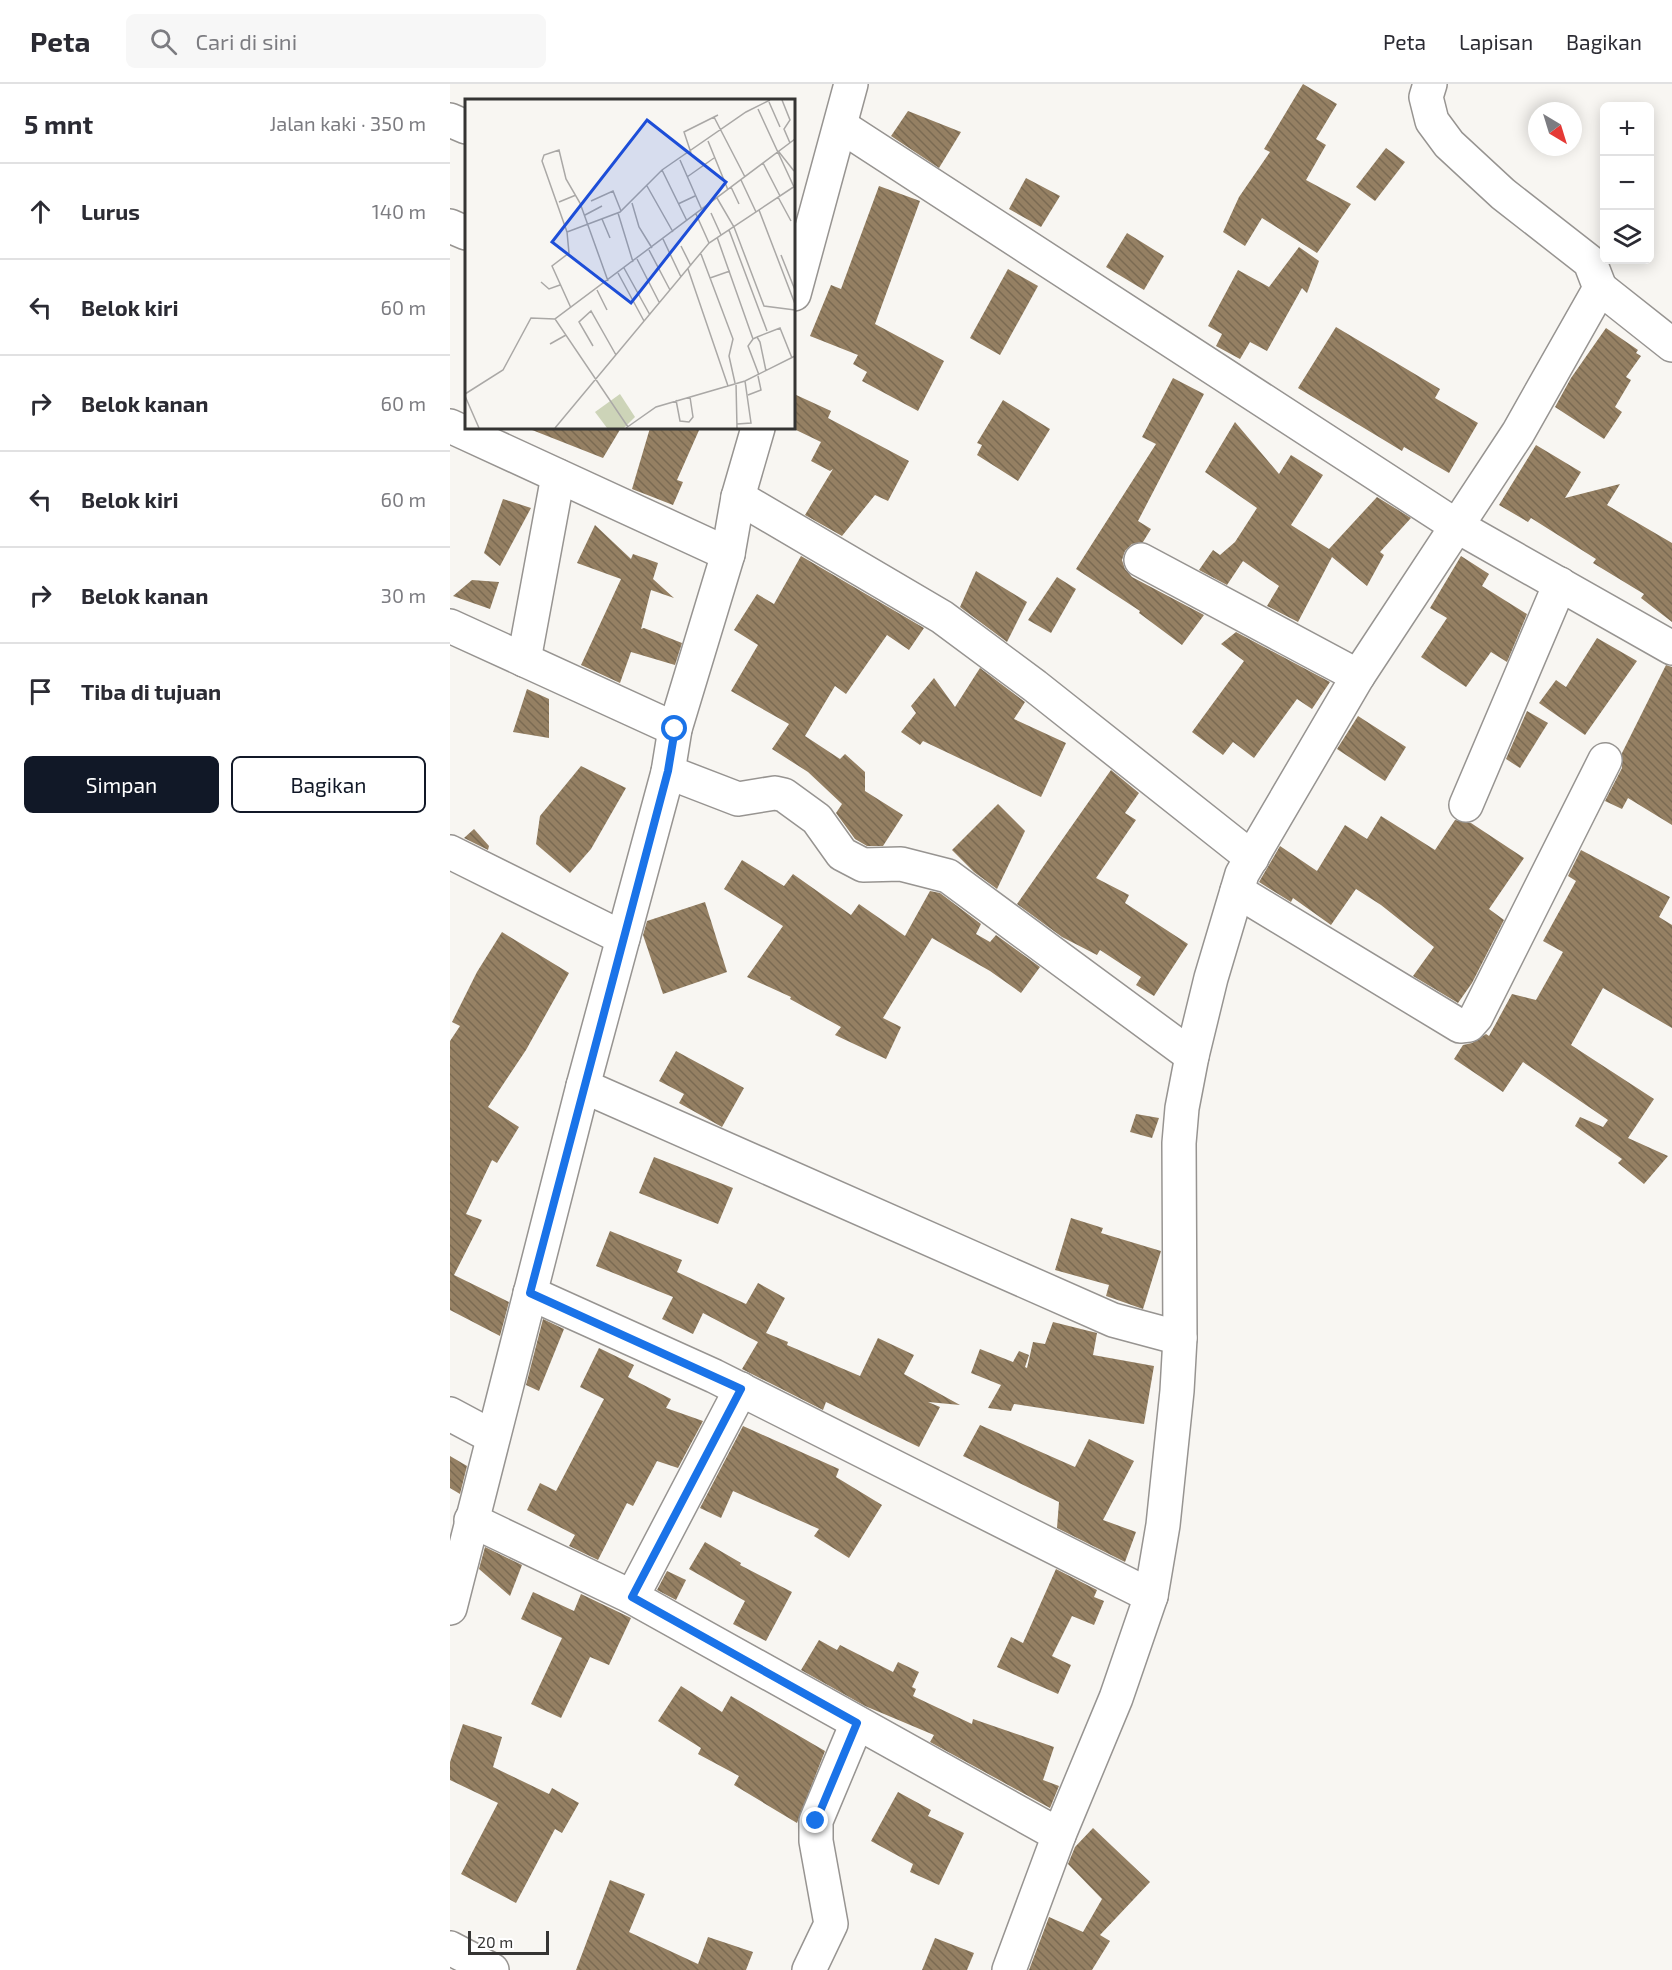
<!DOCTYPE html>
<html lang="id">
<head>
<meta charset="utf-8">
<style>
	:root { --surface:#fff; --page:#f7f7f7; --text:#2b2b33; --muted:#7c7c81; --line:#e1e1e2; --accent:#111827 }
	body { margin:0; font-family:"Exo 2",sans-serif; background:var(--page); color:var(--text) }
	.controls { position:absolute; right:18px; top:18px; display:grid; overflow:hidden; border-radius:9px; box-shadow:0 3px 15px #0003 }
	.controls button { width:54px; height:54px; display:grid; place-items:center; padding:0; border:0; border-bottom:2px solid var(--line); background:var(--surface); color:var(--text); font:30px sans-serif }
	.compass { position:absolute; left:1078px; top:18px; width:54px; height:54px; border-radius:50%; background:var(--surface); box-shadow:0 3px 15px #0003; rotate:142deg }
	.scale { position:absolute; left:18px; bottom:15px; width:81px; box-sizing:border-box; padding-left:6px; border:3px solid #353433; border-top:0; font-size:16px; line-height:21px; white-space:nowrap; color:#353433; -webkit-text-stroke:4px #fff; paint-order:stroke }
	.stop { position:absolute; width:18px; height:18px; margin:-14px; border:4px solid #1a73e8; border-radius:50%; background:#fff }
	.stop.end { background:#1a73e8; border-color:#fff; box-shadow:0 2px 6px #0008 }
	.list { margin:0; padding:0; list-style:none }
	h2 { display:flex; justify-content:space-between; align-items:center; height:78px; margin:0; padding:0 24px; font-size:26px }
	h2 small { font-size:20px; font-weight:400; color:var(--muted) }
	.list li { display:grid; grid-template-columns:39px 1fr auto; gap:18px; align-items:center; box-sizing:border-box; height:96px; padding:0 24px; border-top:2px solid var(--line) }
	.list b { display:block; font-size:22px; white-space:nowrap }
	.list em { font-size:20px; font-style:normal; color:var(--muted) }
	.actions { display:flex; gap:12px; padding:18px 24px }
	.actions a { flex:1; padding:14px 0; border:2px solid var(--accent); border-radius:9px; text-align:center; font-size:21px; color:var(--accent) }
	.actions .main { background:var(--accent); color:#fff }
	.icon { flex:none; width:33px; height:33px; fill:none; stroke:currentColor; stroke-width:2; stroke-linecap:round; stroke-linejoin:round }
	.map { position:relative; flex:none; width:1222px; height:1886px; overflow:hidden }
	header { display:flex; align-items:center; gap:36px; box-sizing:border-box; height:84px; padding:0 30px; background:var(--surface); border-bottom:2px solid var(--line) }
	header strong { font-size:28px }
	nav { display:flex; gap:33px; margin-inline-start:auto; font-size:21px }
	.search { width:420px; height:54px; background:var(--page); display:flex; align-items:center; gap:15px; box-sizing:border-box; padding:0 21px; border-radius:9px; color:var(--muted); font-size:22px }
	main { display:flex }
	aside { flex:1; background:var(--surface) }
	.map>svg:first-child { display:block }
	.building { fill:url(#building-back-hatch) }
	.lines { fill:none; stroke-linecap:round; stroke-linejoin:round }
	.minor-casing { stroke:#979491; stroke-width:36 }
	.minor { stroke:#fff; stroke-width:33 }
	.route { stroke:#1a73e8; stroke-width:8 }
	.inset-road { fill:none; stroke:#aaa8a6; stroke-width:1.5 }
	.view { fill:#1d4ed8; fill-opacity:0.15; stroke:#1d4ed8; stroke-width:3 }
	.inset-edge { fill:none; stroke:#353433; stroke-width:3 }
</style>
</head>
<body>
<header>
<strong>Peta</strong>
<div class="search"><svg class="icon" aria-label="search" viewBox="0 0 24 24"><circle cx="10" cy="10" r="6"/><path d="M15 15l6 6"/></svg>Cari di sini</div>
<nav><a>Peta</a><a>Lapisan</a><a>Bagikan</a></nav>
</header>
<main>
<aside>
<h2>5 mnt<small>Jalan kaki · 350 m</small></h2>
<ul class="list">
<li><svg class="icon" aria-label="ahead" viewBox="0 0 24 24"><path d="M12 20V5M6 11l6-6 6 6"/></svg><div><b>Lurus</b></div><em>140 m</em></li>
<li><svg class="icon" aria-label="left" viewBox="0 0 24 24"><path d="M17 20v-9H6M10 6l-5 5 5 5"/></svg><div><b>Belok kiri</b></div><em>60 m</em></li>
<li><svg class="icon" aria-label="right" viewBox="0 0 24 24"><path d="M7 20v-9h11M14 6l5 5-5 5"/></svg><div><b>Belok kanan</b></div><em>60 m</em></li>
<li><svg class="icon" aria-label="left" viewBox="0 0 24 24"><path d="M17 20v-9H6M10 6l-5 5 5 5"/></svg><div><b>Belok kiri</b></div><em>60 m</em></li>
<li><svg class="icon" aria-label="right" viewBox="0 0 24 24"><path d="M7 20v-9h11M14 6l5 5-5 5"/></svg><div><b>Belok kanan</b></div><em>30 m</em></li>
<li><svg class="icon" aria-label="arrive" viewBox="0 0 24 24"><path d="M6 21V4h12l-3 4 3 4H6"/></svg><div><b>Tiba di tujuan</b></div></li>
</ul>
<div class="actions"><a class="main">Simpan</a><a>Bagikan</a></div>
</aside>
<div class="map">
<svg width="1222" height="1886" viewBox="0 0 1222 1886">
	<defs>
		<pattern id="building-back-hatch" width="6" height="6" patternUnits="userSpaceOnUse" patternTransform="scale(1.5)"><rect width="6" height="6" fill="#958063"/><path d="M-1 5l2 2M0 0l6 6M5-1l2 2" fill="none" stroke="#7a6a52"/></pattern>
	</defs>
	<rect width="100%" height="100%" fill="#f8f6f2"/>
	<g class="building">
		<path d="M853 0 887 20 866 55 876 61 856 96 901 120 867 169 812 134 795 162 773 148 789 113 820 68 814 65Z"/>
		<path d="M458 27 511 48 489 84 441 52Z"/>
		<path d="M936 64 955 78 925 117 906 103Z"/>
		<path d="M576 94 610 112 591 143 559 125Z"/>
		<path d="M429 102 470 117 425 240 494 277 468 327 412 297 417 288 403 280 408 271 360 252 381 201 391 205Z"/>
		<path d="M677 149 714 172 694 206 656 183Z"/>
		<path d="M849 163 869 177 857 209 852 204 817 267 800 258 790 275 766 262 772 250 758 242 788 186 819 203Z"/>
		<path d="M558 185 588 202 550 271 520 254Z"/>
		<path d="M886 243 990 305 985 314 1028 339 999 389 954 363 952 367 848 304Z"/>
		<path d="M1156 244 1188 266 1186 269 1191 272 1176 293 1181 296 1165 323 1172 328 1154 355 1105 323 1121 294Z"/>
		<path d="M723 294 754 310 688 437 701 445 693 458 682 460 675 467 672 476 675 485 682 493 754 531 732 561 689 529 690 527 626 485 706 360 692 353Z"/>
		<path d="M344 310 381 327 378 334 459 377 438 417 425 411 392 452 355 431 383 385 380 387 361 377 371 358 344 345Z"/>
		<path d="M553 316 600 345 568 397 527 371 532 361 527 359Z"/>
		<path d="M785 338 829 390 841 371 873 391 841 441 879 465 927 413 961 434 930 468 934 471 917 502 882 473 848 538 817 522 829 502 793 477 777 501 749 486 763 466 770 471 785 458 807 424 755 388Z"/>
		<path d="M77 344H171L153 374Z"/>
		<path d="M200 344H250L227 396 233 398 223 421 182 405Z"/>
		<path d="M1086 361 1131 388 1115 414 1170 400 1157 421 1222 459V538L1191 514 1194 510 1143 479 1146 475 1081 434 1078 438 1049 421Z"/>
		<path d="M53 415 81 424 50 482 34 469Z"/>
		<path d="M145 441 181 475 183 470 208 479 203 495 224 514 201 506 191 545 194 544 232 559 225 581 181 568 170 599 131 581 171 495 127 479Z"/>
		<path d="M351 472 474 544 459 566 437 551 396 610 385 602 355 652 390 675 395 670 415 688V707L453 731 433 762H417L405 755 386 729 392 720 358 688 322 665 339 640 281 607 308 561 284 546 307 510 324 520Z"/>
		<path d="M1011 472 1039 490 1032 502 1077 530 1057 578 1041 568 1016 603 971 573 997 534 980 524Z"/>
		<path d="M526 487 577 518 557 558 510 523Z"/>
		<path d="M607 493 626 505 601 549 578 536Z"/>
		<path d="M22 496 49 498 40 525 3 512Z"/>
		<path d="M786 548 880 598 862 625 847 615 804 674 783 658 773 671 742 648 794 577 771 560Z"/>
		<path d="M1147 554 1187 577 1135 651 1089 619 1106 596 1116 603Z"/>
		<path d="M1216 581 1222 583V741L1178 714 1172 725 1155 717 1172 684V669Z"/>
		<path d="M530 584 575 618 564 635 616 659 591 713 473 657 470 661 451 648 466 629 461 622 484 594 505 623Z"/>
		<path d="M77 605 99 615V654L63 648Z"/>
		<path d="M1077 627 1098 639 1070 684 1056 675Z"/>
		<path d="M908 632 956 663 935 697 887 665Z"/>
		<path d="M131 682 176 704 141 765 120 789 86 760 90 732Z"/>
		<path d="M661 686 689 709 675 729 686 736 646 794 679 811 675 819 738 860 704 912 686 901 691 893 650 866 647 871 612 853 567 820Z"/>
		<path d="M548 720 575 747 547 805 524 788 502 766Z"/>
		<path d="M931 732 985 766 1005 736 1021 739 1074 774 1039 825 1054 836 1022 899 1008 919 963 892 984 863 931 821 906 805 881 841 843 814 841 818 809 798 830 762 867 787 895 741 917 755Z"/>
		<path d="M24 745 39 762 38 766 14 754Z"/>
		<path d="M1131 766 1220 813 1209 833 1222 841V944L1153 904 1121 961 1204 1015 1178 1054 1218 1072 1194 1100 1168 1079 1172 1075 1125 1042 1130 1033 1153 1043 1158 1036 1073 978 1053 1008 1004 975 1013 961 1022 959 1036 950 1039 952 1062 910 1086 916 1113 868 1093 857 1126 797 1118 792Z"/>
		<path d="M292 776 334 802 343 790 401 831 409 820 455 852 480 807 490 809 531 840 526 850 540 858 546 851 590 883 571 909 540 887 482 854 433 934 451 943 436 975 385 951 391 943 340 915 341 913 297 893 333 842 274 805Z"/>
		<path d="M255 818 277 888 213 910 193 851 197 837Z"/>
		<path d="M52 848 119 889 76 966 38 1023 69 1043 47 1079 42 1076 16 1130 32 1136 4 1191 59 1218 50 1252 0 1226V957L10 942 2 938 27 888Z"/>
		<path d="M226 967 294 1004 272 1043 229 1019 234 1010 209 997Z"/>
		<path d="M686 1030 709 1034 702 1054 680 1048Z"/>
		<path d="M204 1073 283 1104 268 1140 189 1109Z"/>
		<path d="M621 1134 653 1144 651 1149 711 1167 693 1225 656 1212 659 1201 605 1186Z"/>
		<path d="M160 1147 232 1176 227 1188 296 1220 308 1199 335 1214 316 1249 338 1258 337 1261 410 1292 428 1254 464 1271 454 1290 510 1321 478 1318 490 1323 469 1363 376 1318 373 1326 292 1285 308 1258 253 1229 243 1250 212 1235 223 1213 146 1182Z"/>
		<path d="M93 1235 114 1245 89 1307 76 1301Z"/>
		<path d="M603 1238 647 1249 643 1271 704 1282 694 1340 564 1320 561 1327 538 1324 551 1301 521 1289 530 1265 563 1278 569 1267 579 1271 575 1283 577 1284 583 1258 595 1260Z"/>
		<path d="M149 1264 184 1281 178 1293 221 1315 216 1324 253 1337 228 1384 207 1377 183 1422 177 1419 148 1476 119 1462 125 1451 77 1426 90 1399 106 1407 154 1315 130 1303Z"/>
		<path d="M530 1341 625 1383 639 1355 684 1377 653 1436 686 1448 675 1478 607 1444 609 1418 513 1372Z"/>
		<path d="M293 1342 389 1385 386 1393 432 1421 399 1474 364 1452 369 1445 283 1407 271 1434 250 1424Z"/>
		<path d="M0 1372 17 1382 10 1410 0 1404Z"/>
		<path d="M255 1458 291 1479 290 1481 342 1508 316 1557 283 1540 295 1517 239 1485Z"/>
		<path d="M35 1463 72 1481 60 1512 29 1485Z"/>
		<path d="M606 1485 647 1506 644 1513 654 1517 644 1541 622 1532 602 1572 621 1581 608 1610 547 1583 561 1553 573 1559Z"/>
		<path d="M217 1487 236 1496 226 1516 207 1506Z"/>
		<path d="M83 1508 124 1527 131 1510 181 1534 159 1581 140 1573 111 1634 81 1620 112 1554 71 1535Z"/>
		<path d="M369 1556 387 1566 390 1561 443 1588 448 1578 469 1588 462 1603 466 1605 463 1612 522 1640 523 1635 604 1663 593 1696 609 1702 600 1724 480 1658 484 1651 415 1622 351 1586Z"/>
		<path d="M231 1602 272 1628 281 1612 375 1667 347 1739 284 1701 289 1692 248 1670 251 1664 208 1637Z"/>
		<path d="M13 1640 52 1653 43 1683 99 1710 102 1704 129 1719 112 1749 105 1745 66 1819 11 1790 48 1719 0 1696V1678Z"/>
		<path d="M448 1708 481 1726 478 1732 514 1749 489 1801 460 1788 463 1780 421 1757Z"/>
		<path d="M643 1744 700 1798 650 1851 660 1857 642 1886H579L599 1833 633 1848 652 1815 618 1780 625 1763Z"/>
		<path d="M160 1796 195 1810 179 1848 248 1880 258 1853 303 1868 296 1886H126Z"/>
		<path d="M485 1854 524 1869 517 1886H472Z"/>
	</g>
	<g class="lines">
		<g class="minor-casing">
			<g id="minor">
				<path d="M0 36 16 43"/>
				<path d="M391 42 1005 441 1222 564"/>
				<path d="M0 142 16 149"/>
				<path d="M1150 204 1222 261"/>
				<path d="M344 210 401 0"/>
				<path d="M0 342 278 470"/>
				<path d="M288 413 492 533 585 602 802 774"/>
				<path d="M691 476 908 592"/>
				<path d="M0 542 225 645"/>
				<path d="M74 576 108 392"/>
				<path d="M218 688 288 715 325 709 334 711 367 735 392 770 413 781 451 780 498 792 742 972"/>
				<path d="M1016 721 1110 500"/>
				<path d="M0 768 173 854"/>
				<path d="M787 807 1010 942 1019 941 1026 933 1155 676"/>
				<path d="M133 1002 663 1236 730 1254"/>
				<path d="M80 1209 264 1292 701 1512"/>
				<path d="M0 1330 43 1353"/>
				<path d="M21 1436 182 1513 609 1751"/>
				<path d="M182 1513 291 1305"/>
				<path d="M0 1524 133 1002 218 688 225 645 278 470 288 413 308 344"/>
				<path d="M0 1864 42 1886"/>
				<path d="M359 1886 381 1840 366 1757V1737L407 1639"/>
				<path d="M559 1886 609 1751 666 1614 701 1512 713 1441 727 1307 730 1254 729 1059 732 1024 742 972 761 894 792 790 908 592 1068 349 1150 204 1140 178 1053 110 999 60 982 37 976 13 980 0"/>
			</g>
		</g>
		<use href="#minor" class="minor"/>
	</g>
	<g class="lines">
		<path class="route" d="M225 645 218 687 80 1209 291 1305 182 1513 407 1639 366 1737"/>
	</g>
	<g transform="translate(15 15)">
		<rect width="330" height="330" fill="#f8f6f2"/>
		<path d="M155 295 170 318 159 329H142L130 313Z" fill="#cdd4b8"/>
		<path class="inset-road" d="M317 1 325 21 319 30 325 44M304 3 315 28M293 10 329 88M249 18 280 78M243 42 263 91M314 53 329 72M226 54 219 33 253 16M215 61 237 111M298 64 315 97M197 71 222 122M222 78 249 59M276 81 291 113M182 87 208 133M266 88 274 105M313 98 326 122M252 99 269 128 299 207 330 211M126 102 148 92 156 112M94 103 111 96M167 104 174 128 187 149M213 105 230 97M294 111 330 205M153 114 168 163M246 114 256 136M231 115 244 144M120 116 137 107M137 120 145 139M264 131 302 232M102 133 77 62 79 56 94 51 101 80 115 104 143 182M252 138 288 240 292 238 295 243 301 272M198 140 216 178M216 147 226 167M184 151 205 191M236 155 268 240 264 257 270 284M316 156 330 191M172 160 194 203M159 169 185 216M223 170 263 287M153 174 179 222M245 179 265 172M76 183 84 190 95 186M132 191 142 211M106 209 87 167 104 154 102 133 155 113 197 71 281 13 305 1M292 238 315 229 327 259M288 240 283 247 294 276M85 245 101 236M128 247 114 223 126 212 151 256M271 284 272 329M0 295 38 271 66 219 90 220M283 296 296 291 293 277M0 297 14 329M211 301 215 322 224 323 228 318 225 298M272 325 286 324 280 282M163 328 90 220 330 40M90 329 244 144 330 87M161 329 191 308 280 282 330 257"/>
		<path class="view" d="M182 21 261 83 166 204 87 143Z"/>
		<rect width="330" height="330" class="inset-edge"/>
	</g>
</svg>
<div class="controls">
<button>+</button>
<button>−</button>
<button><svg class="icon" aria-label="layers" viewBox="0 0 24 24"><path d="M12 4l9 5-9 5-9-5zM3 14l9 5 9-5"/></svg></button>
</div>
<svg class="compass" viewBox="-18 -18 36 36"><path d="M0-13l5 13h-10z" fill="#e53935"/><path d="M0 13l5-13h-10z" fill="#7c7c81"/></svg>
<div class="scale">20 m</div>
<div class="stop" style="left:225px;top:645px"></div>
<div class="stop end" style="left:366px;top:1737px"></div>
</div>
</main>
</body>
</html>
